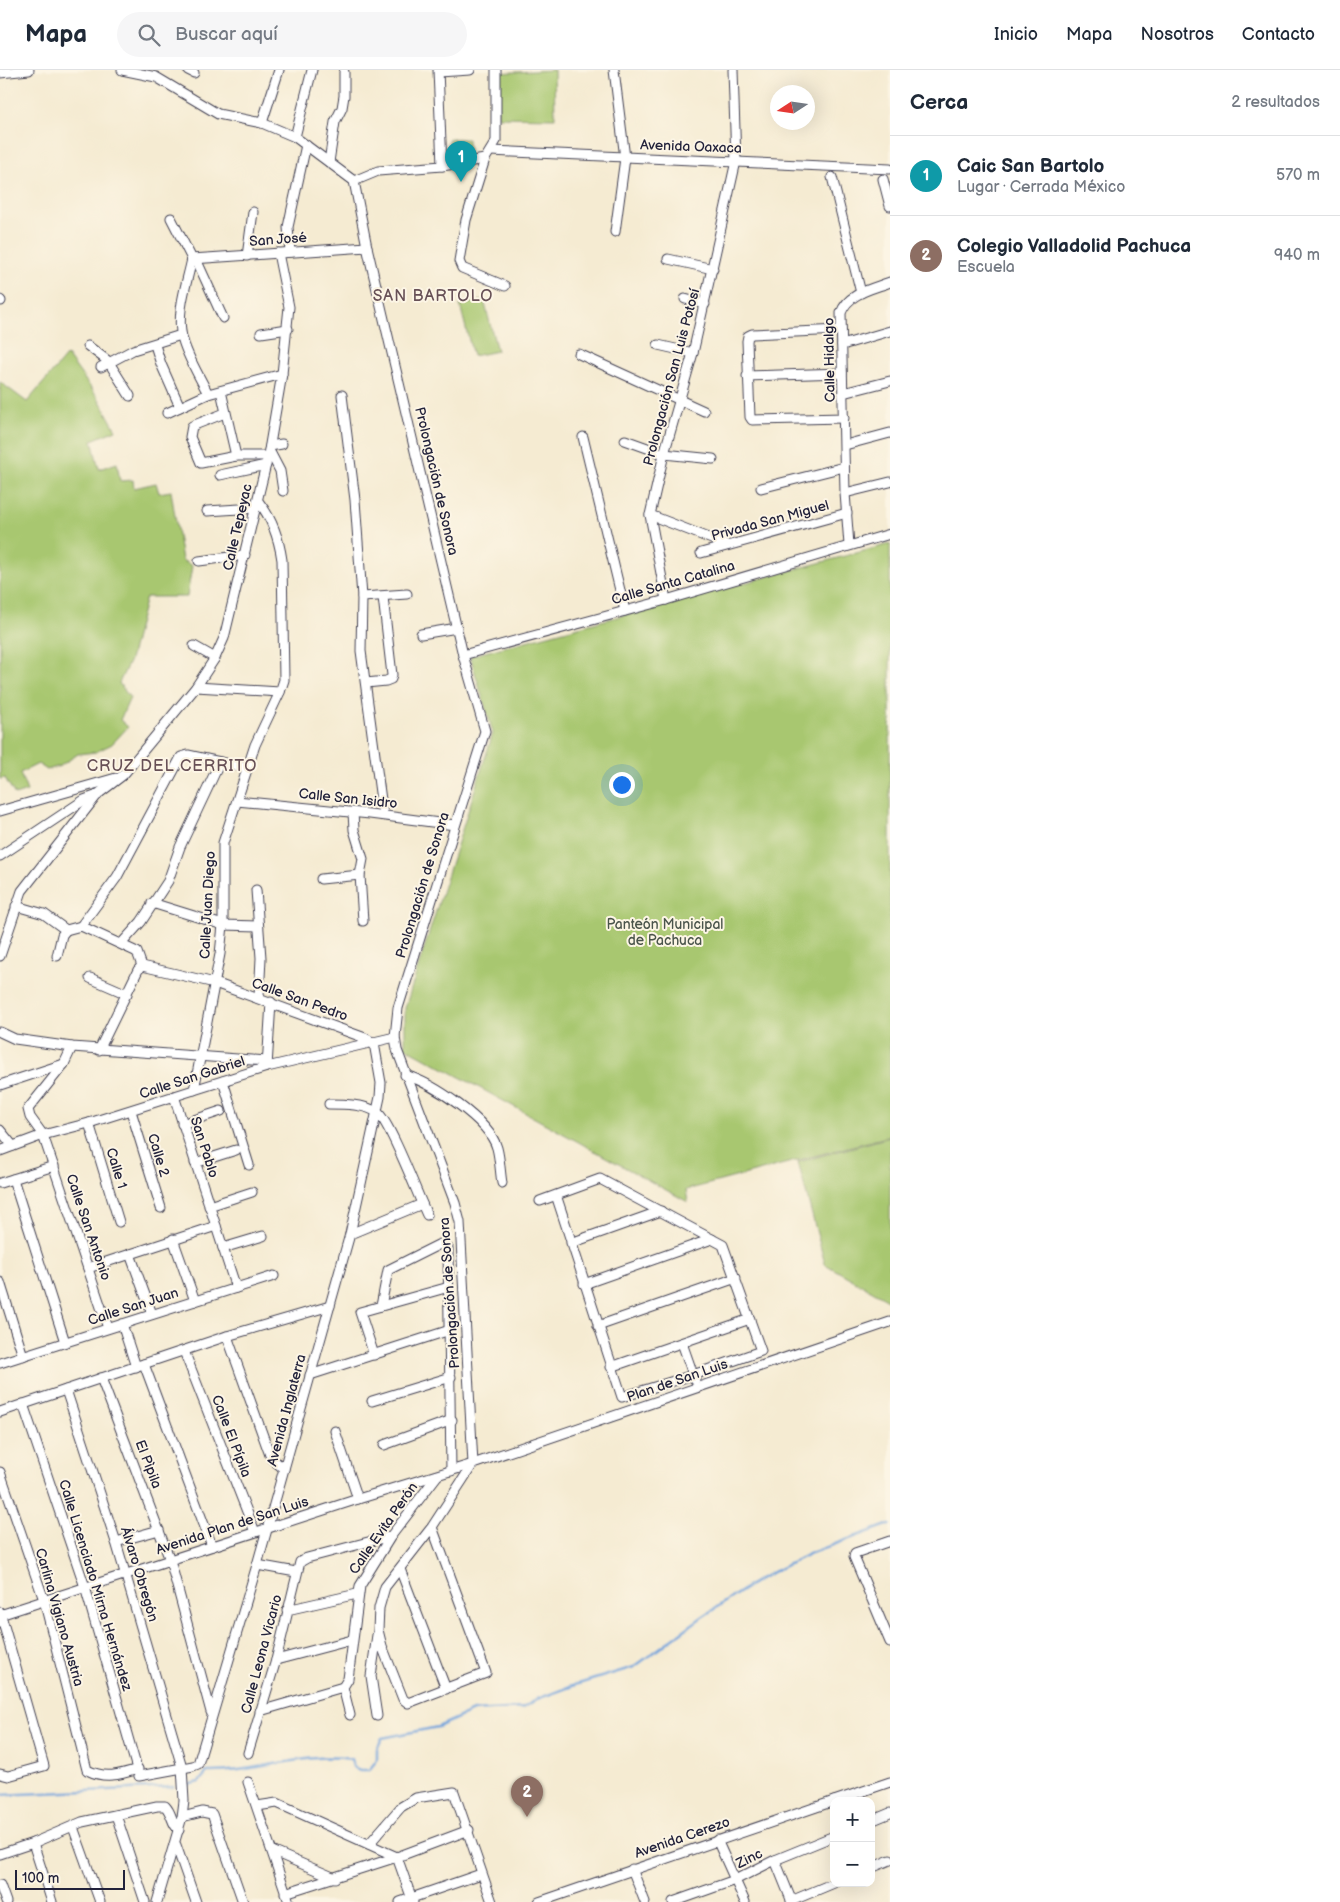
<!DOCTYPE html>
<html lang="es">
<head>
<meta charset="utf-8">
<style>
	:root { --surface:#fff; --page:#f6f6f7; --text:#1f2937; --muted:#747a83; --line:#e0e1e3; --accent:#1f6fb2 }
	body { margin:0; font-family:"Balsamiq Sans",sans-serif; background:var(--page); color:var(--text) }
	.controls { position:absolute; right:15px; bottom:15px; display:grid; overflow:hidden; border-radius:10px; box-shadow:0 5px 20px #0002 }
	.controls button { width:45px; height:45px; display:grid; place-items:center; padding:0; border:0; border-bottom:1px solid var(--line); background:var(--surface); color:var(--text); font:25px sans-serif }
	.compass { position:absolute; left:770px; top:15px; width:45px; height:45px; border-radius:50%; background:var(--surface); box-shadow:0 5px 20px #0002; rotate:258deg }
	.scale { position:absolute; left:15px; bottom:12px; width:110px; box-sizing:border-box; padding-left:5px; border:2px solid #22223b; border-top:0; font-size:14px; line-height:18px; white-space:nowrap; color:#22223b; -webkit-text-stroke:4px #fcf5e5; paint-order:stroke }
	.you { position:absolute; left:621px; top:714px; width:18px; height:18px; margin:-12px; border:4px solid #fff; border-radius:50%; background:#1a73e8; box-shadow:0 0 0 8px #1a73e833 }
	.badge { display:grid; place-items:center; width:32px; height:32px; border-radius:50%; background:var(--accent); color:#fff; font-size:16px; font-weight:700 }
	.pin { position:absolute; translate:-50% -41px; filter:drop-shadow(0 1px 2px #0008) }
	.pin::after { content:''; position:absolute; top:26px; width:18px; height:15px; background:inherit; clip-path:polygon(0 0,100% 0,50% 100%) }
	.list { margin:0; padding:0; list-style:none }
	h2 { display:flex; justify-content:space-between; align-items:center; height:65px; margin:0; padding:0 20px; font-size:21px }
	h2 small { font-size:16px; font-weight:400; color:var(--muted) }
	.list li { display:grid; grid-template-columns:32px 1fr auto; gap:15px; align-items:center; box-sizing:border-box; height:80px; padding:0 20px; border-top:1px solid var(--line) }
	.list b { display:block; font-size:19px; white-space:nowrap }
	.list p { margin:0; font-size:16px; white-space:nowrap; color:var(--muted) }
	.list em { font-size:16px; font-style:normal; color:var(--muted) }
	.icon { flex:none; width:28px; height:28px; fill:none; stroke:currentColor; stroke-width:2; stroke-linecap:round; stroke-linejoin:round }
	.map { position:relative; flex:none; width:890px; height:1832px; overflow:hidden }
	header { display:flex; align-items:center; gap:30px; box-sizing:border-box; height:70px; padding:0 25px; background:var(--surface); border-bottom:1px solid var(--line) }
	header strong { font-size:24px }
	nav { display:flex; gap:28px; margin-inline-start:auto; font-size:18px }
	.search { width:350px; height:45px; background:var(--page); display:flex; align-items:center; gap:12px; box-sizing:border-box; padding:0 18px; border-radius:28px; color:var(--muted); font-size:19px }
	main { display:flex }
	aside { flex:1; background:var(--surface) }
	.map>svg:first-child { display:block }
	.green { fill:#a8c76f; stroke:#657455 }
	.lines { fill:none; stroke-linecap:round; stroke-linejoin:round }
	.stream { stroke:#71a3dc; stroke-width:2.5 }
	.minor-casing { stroke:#424052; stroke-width:11 }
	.minor { stroke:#fff; stroke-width:9 }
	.labels { text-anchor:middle; stroke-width:4; stroke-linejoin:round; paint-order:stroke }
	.street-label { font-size:14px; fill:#22223b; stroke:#fcf5e5 }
	.park-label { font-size:14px; fill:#4a544b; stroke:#fcf5e5 }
	.quarter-label { font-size:16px; letter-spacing:1px; fill:#675056; stroke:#fcf5e5 }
</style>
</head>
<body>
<header>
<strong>Mapa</strong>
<div class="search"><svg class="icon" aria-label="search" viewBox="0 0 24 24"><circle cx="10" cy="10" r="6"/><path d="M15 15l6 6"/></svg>Buscar aquí</div>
<nav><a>Inicio</a><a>Mapa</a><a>Nosotros</a><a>Contacto</a></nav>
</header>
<main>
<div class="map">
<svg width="890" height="1832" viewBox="0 0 890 1832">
	<rect width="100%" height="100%" fill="#fcf5e5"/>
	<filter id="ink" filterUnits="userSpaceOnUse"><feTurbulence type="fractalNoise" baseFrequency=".02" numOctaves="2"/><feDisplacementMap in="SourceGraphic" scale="10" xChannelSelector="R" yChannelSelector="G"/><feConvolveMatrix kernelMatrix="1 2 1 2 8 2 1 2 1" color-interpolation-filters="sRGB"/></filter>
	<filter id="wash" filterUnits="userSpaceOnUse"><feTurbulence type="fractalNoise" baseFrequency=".0096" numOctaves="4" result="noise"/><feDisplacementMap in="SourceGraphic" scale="20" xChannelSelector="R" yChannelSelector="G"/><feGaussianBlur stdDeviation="1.12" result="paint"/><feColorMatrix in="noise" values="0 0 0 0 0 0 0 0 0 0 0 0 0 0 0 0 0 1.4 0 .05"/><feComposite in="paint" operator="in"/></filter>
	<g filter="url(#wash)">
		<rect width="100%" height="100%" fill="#f5ebd2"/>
		<g class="green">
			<path d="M554 0 555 48 498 47 497 3Z"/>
			<path d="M449 69H468L469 90 451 93Z"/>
			<path d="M484 230 497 281 473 286 460 235Z"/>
			<path d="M67 285 99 329 116 360 92 370 99 399 117 393 120 411 133 410 134 418 156 413 159 423 171 421 182 490 192 496 187 527H146L130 590 119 613 130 628 120 650 128 657 112 674 96 682 78 684 60 696 47 700 38 694 20 703 27 721 15 725 5 708 0 709V312L27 332Z"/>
			<path d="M890 474V1066L686 1120 688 1132 405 977V938L493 663 470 586Z"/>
			<path d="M890 1067V1231L825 1194 798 1092Z"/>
		</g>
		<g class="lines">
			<g class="stream">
				<path d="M187 1715 199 1712 207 1702C256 1703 302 1682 351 1689L353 1697 360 1700H369L377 1690V1679L382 1668 438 1657 473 1641 523 1638 537 1629 575 1615 634 1597 702 1547 761 1508 811 1483 890 1454"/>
				<path d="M0 1725 173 1717"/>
			</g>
		</g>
	</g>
	<g filter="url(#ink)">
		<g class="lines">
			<g class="minor-casing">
				<g id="minor">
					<path d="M122 0 156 7 218 44 262 53 295 67 354 111"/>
					<path d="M188 0 194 3"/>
					<path d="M438 0 442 96"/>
					<path d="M496 0V71L485 89 466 150 459 191 462 198 505 216"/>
					<path d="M614 0 625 88 615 162"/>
					<path d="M439 2 470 0"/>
					<path d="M0 3 29 0"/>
					<path d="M262 53 279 0"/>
					<path d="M295 67 312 0"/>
					<path d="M491 81 890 99"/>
					<path d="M329 92 335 52 342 38 344 26V2"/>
					<path d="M832 107 861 223"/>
					<path d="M883 109 890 136"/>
					<path d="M354 111 367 177 463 585 485 661 398 938 395 967 397 980 455 1133 460 1152 473 1394 432 1457 385 1517 379 1538 378 1560 382 1576 403 1629 408 1633 486 1603 432 1457"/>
					<path d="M354 111 378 101 442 96 485 89"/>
					<path d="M171 148 192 189"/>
					<path d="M290 182 288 157 306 75"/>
					<path d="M247 186 253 142"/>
					<path d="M192 189 367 177"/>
					<path d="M192 189C187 213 176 242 182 267 187 287 199 305 208 324"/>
					<path d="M196 189 223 248"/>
					<path d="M668 189 713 199"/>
					<path d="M685 229 705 234"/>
					<path d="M0 230 1 231"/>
					<path d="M841 260 752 264 748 266 747 271 750 347 752 350 844 348"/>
					<path d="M261 263 288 259"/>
					<path d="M155 275 161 294 180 337"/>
					<path d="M658 275 693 283"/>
					<path d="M842 275 890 261"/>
					<path d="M88 276 108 291 130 326"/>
					<path d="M579 284 704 341"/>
					<path d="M101 297 133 280 181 265"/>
					<path d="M747 306 842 303"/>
					<path d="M221 321 236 386"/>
					<path d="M843 323 890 311"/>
					<path d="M342 325 355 430 362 527 361 581 383 745"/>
					<path d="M167 343 208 324 282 304"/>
					<path d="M225 343 192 356 190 367 201 393 236 386H268"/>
					<path d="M583 367 625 541"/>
					<path d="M625 370 664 384 713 389"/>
					<path d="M845 375 890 363"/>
					<path d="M270 376 282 374"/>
					<path d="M269 380 280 401 283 421"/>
					<path d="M220 405 266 395"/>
					<path d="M761 418 844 397"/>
					<path d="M845 423 890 412"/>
					<path d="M207 441 256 438"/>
					<path d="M650 445 727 475"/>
					<path d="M849 475 845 423 841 243C848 223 872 219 890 212"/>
					<path d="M701 483 847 443"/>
					<path d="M199 491 245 485"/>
					<path d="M362 527 407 524"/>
					<path d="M666 530 650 445 664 384 693 283 736 91 733 0"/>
					<path d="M421 564 457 558"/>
					<path d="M194 576 215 588"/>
					<path d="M463 585 666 530 890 464"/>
					<path d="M366 613 386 611 391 609 392 605 383 527"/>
					<path d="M196 617 280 622"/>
					<path d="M237 731 370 744 455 755"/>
					<path d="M0 741 116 708"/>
					<path d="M353 742 354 760 363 789 360 805 363 851"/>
					<path d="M0 786 84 730 98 725"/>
					<path d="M321 809 360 805"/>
					<path d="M256 820 261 888 259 927"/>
					<path d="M152 833 223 855 258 856"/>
					<path d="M16 836 44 844 66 860"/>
					<path d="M81 856 117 807 181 687 188 685 248 698"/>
					<path d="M66 860 81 856 137 882 142 896"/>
					<path d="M122 873 141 852 168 811 180 777 220 692"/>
					<path d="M0 886 22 821 98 724 123 705 196 617 215 588 224 568 268 386 282 304 289 237 278 183"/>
					<path d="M57 886 62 865 66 860"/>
					<path d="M90 908 127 924"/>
					<path d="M0 962 15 969 72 977 267 991"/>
					<path d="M72 977 64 994 28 1039 30 1047 43 1065 108 1258"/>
					<path d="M99 980 138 900 142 896"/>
					<path d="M267 997 271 932"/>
					<path d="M405 1005C432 1013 489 1050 497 1078 500 1089 500 1101 502 1113"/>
					<path d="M223 1011 249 1095"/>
					<path d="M0 1015 64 994"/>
					<path d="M194 1020 220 884 223 855V773L255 675 280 622 284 610 282 490C279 469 271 447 258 431"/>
					<path d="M174 1026 236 1218"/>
					<path d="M329 1034C343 1034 366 1034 378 1043 391 1054 418 1126 427 1145"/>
					<path d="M131 1041 161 1138"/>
					<path d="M89 1053 119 1152"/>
					<path d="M182 1054 221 1041"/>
					<path d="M0 1060 13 1076"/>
					<path d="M0 1081 43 1065 89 1053 267 997 395 967"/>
					<path d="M195 1093 236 1080"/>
					<path d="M13 1109 65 1272"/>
					<path d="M0 1113 54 1096"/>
					<path d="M540 1131 600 1109 723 1175 761 1281 693 1305 622 1327 556 1125"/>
					<path d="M209 1136 252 1122"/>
					<path d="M350 1164 422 1134"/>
					<path d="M173 1169 195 1231"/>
					<path d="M571 1173 661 1141"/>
					<path d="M223 1178 263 1166"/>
					<path d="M130 1184 152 1244"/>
					<path d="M88 1198 216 1156"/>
					<path d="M0 1212 23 1286"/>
					<path d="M584 1214 712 1169"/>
					<path d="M381 1236 388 1200 440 1174 448 1178 451 1401"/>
					<path d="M122 1254 136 1297"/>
					<path d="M598 1256 736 1208"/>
					<path d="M227 1266 271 1388 284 1399"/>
					<path d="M682 1273 695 1310"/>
					<path d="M184 1281 255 1462"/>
					<path d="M374 1285 360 1242 449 1217"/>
					<path d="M0 1293 274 1206"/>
					<path d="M144 1294 212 1476"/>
					<path d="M611 1297 750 1249"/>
					<path d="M310 1305 450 1260"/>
					<path d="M101 1308 170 1490 211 1642"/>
					<path d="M66 1320 116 1472 182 1697 184 1731 182 1747 157 1832"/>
					<path d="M372 1331 451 1307"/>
					<path d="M23 1334 85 1517 139 1706 193 1696 198 1694 257 1495 350 1164 380 1027 381 1013 374 973 365 968 215 913 142 896"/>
					<path d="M0 1342 227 1266 330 1236"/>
					<path d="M335 1361 358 1429"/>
					<path d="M384 1375 452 1350"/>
					<path d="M0 1402 44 1530 87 1700C105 1709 119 1705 138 1699"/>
					<path d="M890 1471 855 1483 854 1487 890 1572"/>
					<path d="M116 1472 159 1460"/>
					<path d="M257 1495 296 1502"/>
					<path d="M400 1499 446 1619"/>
					<path d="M287 1540 357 1524"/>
					<path d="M0 1542 44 1696 8 1706 0 1704"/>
					<path d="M0 1545 358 1429 473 1394 890 1252"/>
					<path d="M276 1590 352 1570"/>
					<path d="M260 1641 343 1617"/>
					<path d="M350 1645 343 1617 348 1609 360 1516 391 1466 437 1406"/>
					<path d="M377 1646 371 1606 377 1565"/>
					<path d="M248 1683 276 1590 300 1492 307 1488 391 1466"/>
					<path d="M248 1712 289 1832"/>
					<path d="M834 1731 890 1712"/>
					<path d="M257 1736 277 1733 397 1787 413 1832"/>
					<path d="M116 1745 145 1832"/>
					<path d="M182 1747 202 1742 212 1744 243 1832"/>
					<path d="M871 1751 890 1743"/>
					<path d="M73 1757 100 1832"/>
					<path d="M717 1770 745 1832"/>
					<path d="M33 1773 52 1832"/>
					<path d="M369 1774 401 1737 416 1728 454 1722 492 1832"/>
					<path d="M176 1775 196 1832"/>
					<path d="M272 1781 335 1808"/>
					<path d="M0 1784 33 1773 82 1752 157 1736H165C173 1744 171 1754 179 1760"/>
					<path d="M775 1790 792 1832"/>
					<path d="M871 1798 890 1790"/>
					<path d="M632 1799 645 1832"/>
					<path d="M0 1815 6 1832"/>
					<path d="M285 1823 397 1787 469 1760"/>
					<path d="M791 1831 834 1813"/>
					<path d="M400 1832 481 1804"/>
					<path d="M539 1832 834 1731"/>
					<path d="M673 1832 735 1810 775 1790 834 1766"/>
				</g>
			</g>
			<use href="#minor" class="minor"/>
		</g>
	</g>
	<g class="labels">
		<g class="street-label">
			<text transform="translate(691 76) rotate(2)" y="5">Avenida Oaxaca</text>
			<text transform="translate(278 169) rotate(-4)" y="5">San José</text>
			<text transform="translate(829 290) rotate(-91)" y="5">Calle Hidalgo</text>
			<text transform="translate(671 307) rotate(-75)" y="5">Prolongación San Luis Potosí</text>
			<text transform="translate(437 411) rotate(77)" y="5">Prolongación de Sonora</text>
			<text transform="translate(770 450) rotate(-15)" y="5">Privada San Miguel</text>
			<text transform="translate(237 457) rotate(-77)" y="5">Calle Tepeyac</text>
			<text transform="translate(673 512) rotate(-16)" y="5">Calle Santa Catalina</text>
			<text transform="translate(348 728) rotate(6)" y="5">Calle San Isidro</text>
			<text transform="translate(422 815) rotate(-73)" y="5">Prolongación de Sonora</text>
			<text transform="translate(207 835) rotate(-87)" y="5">Calle Juan Diego</text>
			<text transform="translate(300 929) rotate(20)" y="5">Calle San Pedro</text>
			<text transform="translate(192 1007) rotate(-18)" y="5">Calle San Gabriel</text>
			<text transform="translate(205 1077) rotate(72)" y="5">San Pablo</text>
			<text transform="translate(159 1085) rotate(73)" y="5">Calle 2</text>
			<text transform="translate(117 1098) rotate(73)" y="5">Calle 1</text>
			<text transform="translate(89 1157) rotate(71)" y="5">Calle San Antonio</text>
			<text transform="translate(449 1223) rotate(-94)" y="5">Prolongación de Sonora</text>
			<text transform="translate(133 1236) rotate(-18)" y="5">Calle San Juan</text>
			<text transform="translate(677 1310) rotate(-19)" y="5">Plan de San Luis</text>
			<text transform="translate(286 1340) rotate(-75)" y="5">Avenida Inglaterra</text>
			<text transform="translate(232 1366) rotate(69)" y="5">Calle El Pípila</text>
			<text transform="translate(149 1394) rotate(69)" y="5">El Pìpila</text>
			<text transform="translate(232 1455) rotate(-18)" y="5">Avenida Plan de San Luis</text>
			<text transform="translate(383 1458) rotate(-55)" y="5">Calle Evita Perón</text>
			<text transform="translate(140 1504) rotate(73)" y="5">Álvaro Obregón</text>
			<text transform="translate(96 1515) rotate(73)" y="5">Calle Licenciado Mirna Hernández</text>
			<text transform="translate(60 1547) rotate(74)" y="5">Carlina Vigiano Austria</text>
			<text transform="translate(261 1584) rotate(-75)" y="5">Calle Leona Vicario</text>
			<text transform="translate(682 1767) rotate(-19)" y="5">Avenida Cerezo</text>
			<text transform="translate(749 1788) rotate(-26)" y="5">Zinc</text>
		</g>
		<g class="park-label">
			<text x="665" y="859">Panteón Municipal<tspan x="665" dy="16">de Pachuca</tspan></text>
		</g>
		<g class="quarter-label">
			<text x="433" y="231">SAN BARTOLO</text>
			<text x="172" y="701">CRUZ DEL CERRITO</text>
		</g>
	</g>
</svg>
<div class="controls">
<button>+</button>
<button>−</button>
</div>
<svg class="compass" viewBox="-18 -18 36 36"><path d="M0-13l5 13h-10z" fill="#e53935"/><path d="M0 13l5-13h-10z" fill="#747a83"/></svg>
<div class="scale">100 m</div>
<div class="you"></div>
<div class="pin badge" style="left:461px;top:112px;background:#0f9aa8">1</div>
<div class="pin badge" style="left:527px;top:1747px;background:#8d6e63">2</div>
</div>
<aside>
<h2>Cerca<small>2 resultados</small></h2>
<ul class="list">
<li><span class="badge" style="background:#0f9aa8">1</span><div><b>Caic San Bartolo</b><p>Lugar · Cerrada México</p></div><em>570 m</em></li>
<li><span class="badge" style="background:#8d6e63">2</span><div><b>Colegio Valladolid Pachuca</b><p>Escuela</p></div><em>940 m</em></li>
</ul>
</aside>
</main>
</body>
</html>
